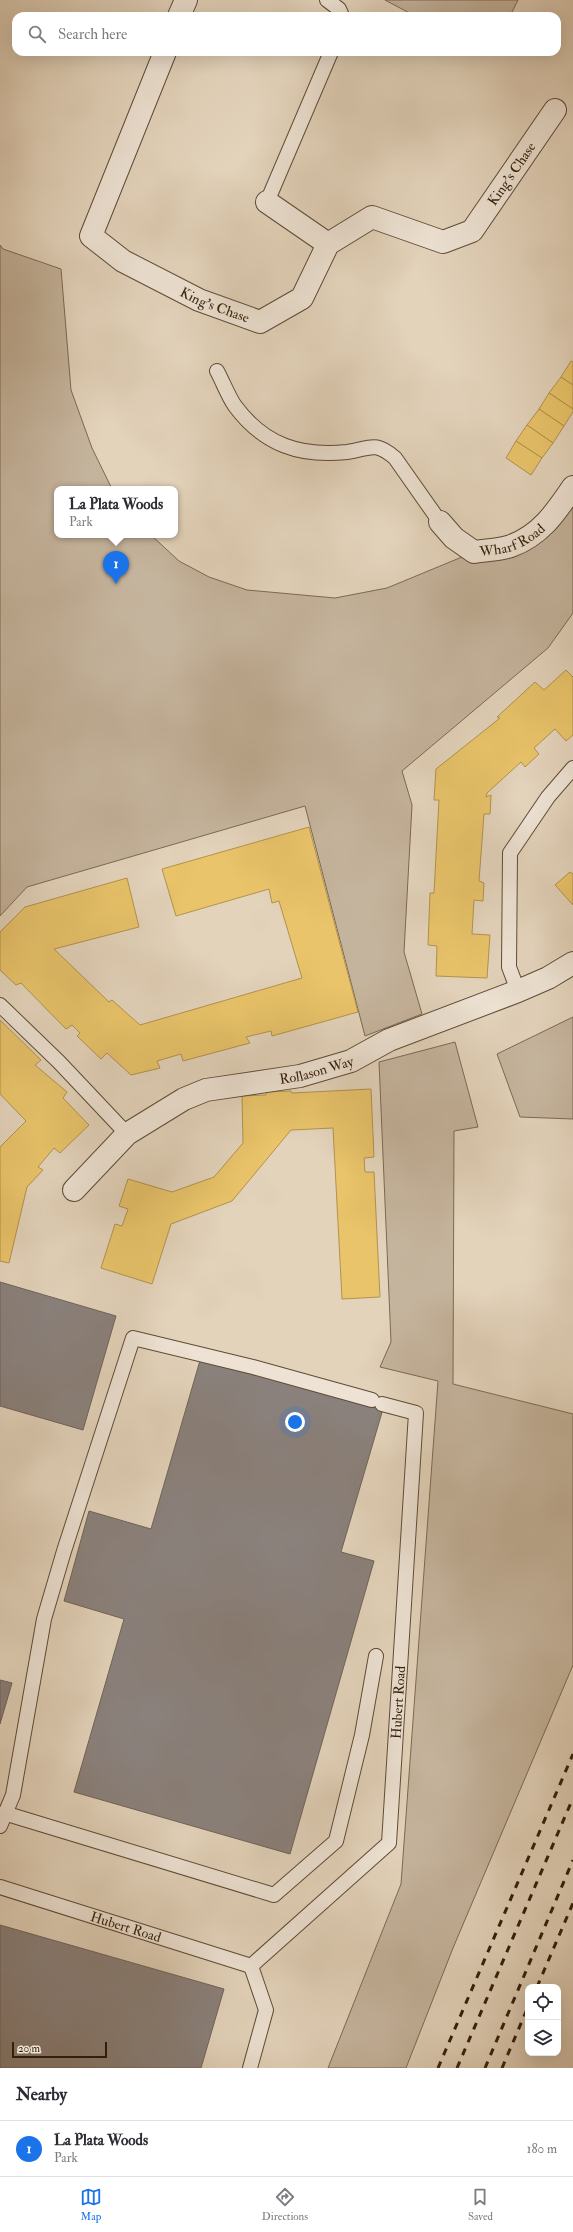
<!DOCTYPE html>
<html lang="en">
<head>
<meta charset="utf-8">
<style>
	:root { --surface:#fff; --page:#f7f7f7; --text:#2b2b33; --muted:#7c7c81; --line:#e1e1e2; --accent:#1a73e8 }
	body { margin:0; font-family:"IM FELL Double Pica",serif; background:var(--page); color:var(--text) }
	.controls { position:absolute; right:12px; bottom:12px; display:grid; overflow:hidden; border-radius:8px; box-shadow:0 4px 16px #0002 }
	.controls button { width:36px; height:36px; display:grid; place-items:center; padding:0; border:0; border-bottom:1px solid var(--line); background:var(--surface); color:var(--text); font:20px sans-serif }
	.scale { position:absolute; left:12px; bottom:10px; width:95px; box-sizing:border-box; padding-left:4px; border:2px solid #331e09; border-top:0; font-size:11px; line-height:14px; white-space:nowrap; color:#331e09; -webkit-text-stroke:3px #ede2d3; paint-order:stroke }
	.you { position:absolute; left:295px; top:1422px; width:14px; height:14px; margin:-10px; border:3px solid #fff; border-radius:50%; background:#1a73e8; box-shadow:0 0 0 6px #1a73e833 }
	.badge { display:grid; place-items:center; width:26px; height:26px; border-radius:50%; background:var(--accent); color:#fff; font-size:13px; font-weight:700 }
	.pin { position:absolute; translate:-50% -33px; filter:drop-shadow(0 1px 2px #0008) }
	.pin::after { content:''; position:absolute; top:21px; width:14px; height:12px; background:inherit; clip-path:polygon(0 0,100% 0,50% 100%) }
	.popup { position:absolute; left:54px; top:486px; width:124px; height:52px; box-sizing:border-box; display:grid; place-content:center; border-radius:8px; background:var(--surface); filter:drop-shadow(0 1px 3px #0005); font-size:13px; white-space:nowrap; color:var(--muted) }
	.popup b { font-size:15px; color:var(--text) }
	.popup::after { content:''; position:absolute; left:50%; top:100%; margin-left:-8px; border:8px solid transparent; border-top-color:var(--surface) }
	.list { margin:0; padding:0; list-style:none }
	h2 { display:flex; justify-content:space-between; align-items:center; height:52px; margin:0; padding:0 16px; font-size:17px }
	h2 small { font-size:13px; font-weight:400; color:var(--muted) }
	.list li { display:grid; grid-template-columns:26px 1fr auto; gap:12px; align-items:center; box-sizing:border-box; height:56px; padding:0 16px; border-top:1px solid var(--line) }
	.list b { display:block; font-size:15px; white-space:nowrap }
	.list p { margin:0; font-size:13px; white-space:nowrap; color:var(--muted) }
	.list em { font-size:13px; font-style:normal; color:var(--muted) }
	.icon { flex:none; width:22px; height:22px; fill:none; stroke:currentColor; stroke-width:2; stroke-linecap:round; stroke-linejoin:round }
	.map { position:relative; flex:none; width:573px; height:2068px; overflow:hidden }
	.search { position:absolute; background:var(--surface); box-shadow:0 4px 16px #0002; left:12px; right:12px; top:12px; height:44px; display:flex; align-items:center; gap:10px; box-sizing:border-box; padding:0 14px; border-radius:12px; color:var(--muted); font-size:15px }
	.sheet { height:108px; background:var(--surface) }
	nav { display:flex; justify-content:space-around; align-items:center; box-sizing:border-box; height:56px; border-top:1px solid var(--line); background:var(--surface); font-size:11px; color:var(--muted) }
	nav a { display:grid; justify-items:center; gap:2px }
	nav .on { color:var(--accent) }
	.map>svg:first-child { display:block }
	.green { fill:#c5b49d; stroke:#7c6953 }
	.homes { fill:#e9c46a; stroke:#b2924d }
	.industry { fill:#8a817c; stroke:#70635a }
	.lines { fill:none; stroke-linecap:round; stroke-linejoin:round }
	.lane-casing { stroke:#5f4b36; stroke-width:16 }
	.street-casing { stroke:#5f4b36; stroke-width:24 }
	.lane { stroke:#ede2d3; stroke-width:14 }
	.street { stroke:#ede2d3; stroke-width:22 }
	.rail { stroke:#331e09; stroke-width:3; stroke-dasharray:7 7; stroke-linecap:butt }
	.labels { text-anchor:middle; stroke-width:4; stroke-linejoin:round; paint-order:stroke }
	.street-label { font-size:14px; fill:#331e09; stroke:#ede2d3 }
</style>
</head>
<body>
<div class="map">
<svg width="573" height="2068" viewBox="0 0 573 2068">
	<rect width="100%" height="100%" fill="#e3d3bb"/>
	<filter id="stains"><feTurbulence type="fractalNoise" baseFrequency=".005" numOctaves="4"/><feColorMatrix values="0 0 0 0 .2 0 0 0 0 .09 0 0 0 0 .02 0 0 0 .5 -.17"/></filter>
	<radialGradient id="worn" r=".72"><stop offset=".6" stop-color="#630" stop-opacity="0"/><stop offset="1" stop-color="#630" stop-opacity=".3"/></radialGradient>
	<g class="green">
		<path d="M385 0H518L510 16H415Z"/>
		<path d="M0 245 3 249 61 269 71 390 92 448 112 489H57V535H151L179 561 209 577 247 590 335 598 387 588 474 552 510 547 573 487V613L548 648 402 771 412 805 404 952 422 1014 365 1036 305 806 27 887 0 916Z"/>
		<path d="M573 1017V1119L520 1117 497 1054Z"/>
		<path d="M455 1042 478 1127 454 1131 453 1384 573 1414V1665L453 1948 406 2068H328L401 1884 438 1381 380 1367 391 1342 379 1062Z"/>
	</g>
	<g class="homes">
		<path d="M571 361 573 362V385L561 377Z"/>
		<path d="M561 377 573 385V409L549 393Z"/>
		<path d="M549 393 573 409V412L564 426 539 409Z"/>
		<path d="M539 409 564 426 553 443 527 425Z"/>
		<path d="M527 425 553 443 542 458 516 441Z"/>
		<path d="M516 441 542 458 531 475 506 458Z"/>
		<path d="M566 670 573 677V735L566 741 555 729 534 748 539 754 525 767 521 762 487 793 486 797 491 795 490 814H484L479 881 484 883 483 901 474 900 472 934 490 935 487 978 436 976 437 946 428 945 430 893H434L439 800H434L436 769 500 718 497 717 535 682 544 690Z"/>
		<path d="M309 827 358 1012 272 1036 271 1031 246 1037 250 1043 183 1061 181 1054 157 1061 160 1068 131 1075 107 1053 101 1059 77 1036 80 1033 72 1025 66 1029 21 983 16 985 0 970V932L25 907 127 878 139 927 54 949 109 1002 112 1000 140 1025 302 978 279 901 272 903 269 889 176 916 162 869Z"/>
		<path d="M570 872 573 874V905L555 885Z"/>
		<path d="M0 1020 41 1060 35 1065 67 1092 63 1098 89 1125 60 1153 54 1148 38 1167 43 1170 27 1187 9 1263 0 1261V1147L26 1121 0 1094Z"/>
		<path d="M371 1089 374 1157 364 1158 365 1172H374L380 1297 342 1299 333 1128 291 1130 232 1201 171 1224 152 1284 101 1268 115 1224 122 1226 128 1209 119 1206 128 1179 172 1192 214 1177 243 1143 242 1096 266 1095V1092L291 1091 292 1093Z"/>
	</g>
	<g class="industry">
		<path d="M0 1282 116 1316 83 1430 0 1406Z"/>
		<path d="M201 1357 383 1409 341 1552 374 1561 290 1854 74 1792 124 1619 64 1601 89 1511 151 1529Z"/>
		<path d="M0 1680 12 1683 0 1724Z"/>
		<path d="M0 1925 224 1989 201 2068H0Z"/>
	</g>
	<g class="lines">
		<g class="lane-casing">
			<g id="lane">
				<path d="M327 0 339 9 342 16"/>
				<path d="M267 202 331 52"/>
				<path d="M217 371C223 382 228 396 235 406 264 445 300 457 347 452 370 449 374 440 395 458L440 522"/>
				<path d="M518 991 509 967 510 853 548 797 573 768"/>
				<path d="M0 1005 59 1062 127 1134"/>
				<path d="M4 1813 274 1895 336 1841 362 1735 376 1656"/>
				<path d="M0 1826 13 1795 44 1619 64 1551 133 1338 253 1367 372 1400"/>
				<path id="s1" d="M0 1887 251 1966 389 1843 416 1413 382 1404"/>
				<path d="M250 2068 266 2010 251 1966"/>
			</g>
		</g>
		<g class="street-casing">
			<g id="street">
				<path d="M179 16 186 0"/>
				<path id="s2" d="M165 52 91 236 123 261 199 300 260 322 302 298 328 244 372 217 443 242 472 231 555 110"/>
				<path d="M267 202 328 244"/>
				<path id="s3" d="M440 522 454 538 474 552C486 550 500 550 511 546 541 535 556 512 573 487"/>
				<path id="s4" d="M74 1190 127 1134 184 1099 206 1090 300 1076 351 1061 389 1040 518 991 548 978 573 963"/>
			</g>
		</g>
		<use href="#lane" class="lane"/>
		<use href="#street" class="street"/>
		<g class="rail">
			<path d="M537 1987 573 1903"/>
			<path d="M438 2068 573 1754"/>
			<path d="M457 2068 573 1798"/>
			<path d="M485 2068 573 1860"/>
			<path d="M502 2068 528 2007"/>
		</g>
	</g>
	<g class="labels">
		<g class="street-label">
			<text dy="5" stroke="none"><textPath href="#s2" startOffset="725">King's Chase</textPath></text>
			<text dy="5" stroke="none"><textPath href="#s2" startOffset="341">King's Chase</textPath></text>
			<text dy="5" stroke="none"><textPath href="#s3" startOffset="86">Wharf Road</textPath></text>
			<text dy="5" stroke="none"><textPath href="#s4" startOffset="280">Rollason Way</textPath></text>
			<text dy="5" stroke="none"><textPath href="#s1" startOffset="589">Hubert Road</textPath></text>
			<text dy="5" stroke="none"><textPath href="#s1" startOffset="132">Hubert Road</textPath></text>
		</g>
	</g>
	<rect width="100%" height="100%" filter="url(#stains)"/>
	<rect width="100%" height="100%" fill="url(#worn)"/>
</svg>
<div class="controls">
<button><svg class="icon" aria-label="locate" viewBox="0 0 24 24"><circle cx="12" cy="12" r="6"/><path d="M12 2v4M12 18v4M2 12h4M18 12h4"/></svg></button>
<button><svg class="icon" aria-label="layers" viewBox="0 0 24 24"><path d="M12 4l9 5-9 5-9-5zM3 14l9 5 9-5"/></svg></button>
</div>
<div class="scale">20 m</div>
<div class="you"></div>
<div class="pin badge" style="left:116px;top:584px">1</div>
<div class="popup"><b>La Plata Woods</b>Park</div>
<div class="search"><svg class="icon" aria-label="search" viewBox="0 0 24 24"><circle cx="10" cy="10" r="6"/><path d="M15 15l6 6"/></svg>Search here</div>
</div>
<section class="sheet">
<h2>Nearby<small></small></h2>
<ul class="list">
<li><span class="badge">1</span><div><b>La Plata Woods</b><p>Park</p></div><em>180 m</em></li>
</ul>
</section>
<nav>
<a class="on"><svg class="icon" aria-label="map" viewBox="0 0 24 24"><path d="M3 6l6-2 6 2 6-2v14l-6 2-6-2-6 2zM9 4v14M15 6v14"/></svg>Map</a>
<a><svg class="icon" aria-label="directions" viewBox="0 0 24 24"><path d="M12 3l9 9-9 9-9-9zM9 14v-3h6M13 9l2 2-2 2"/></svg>Directions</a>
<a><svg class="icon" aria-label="saved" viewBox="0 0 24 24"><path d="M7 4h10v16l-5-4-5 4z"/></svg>Saved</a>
</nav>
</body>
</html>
